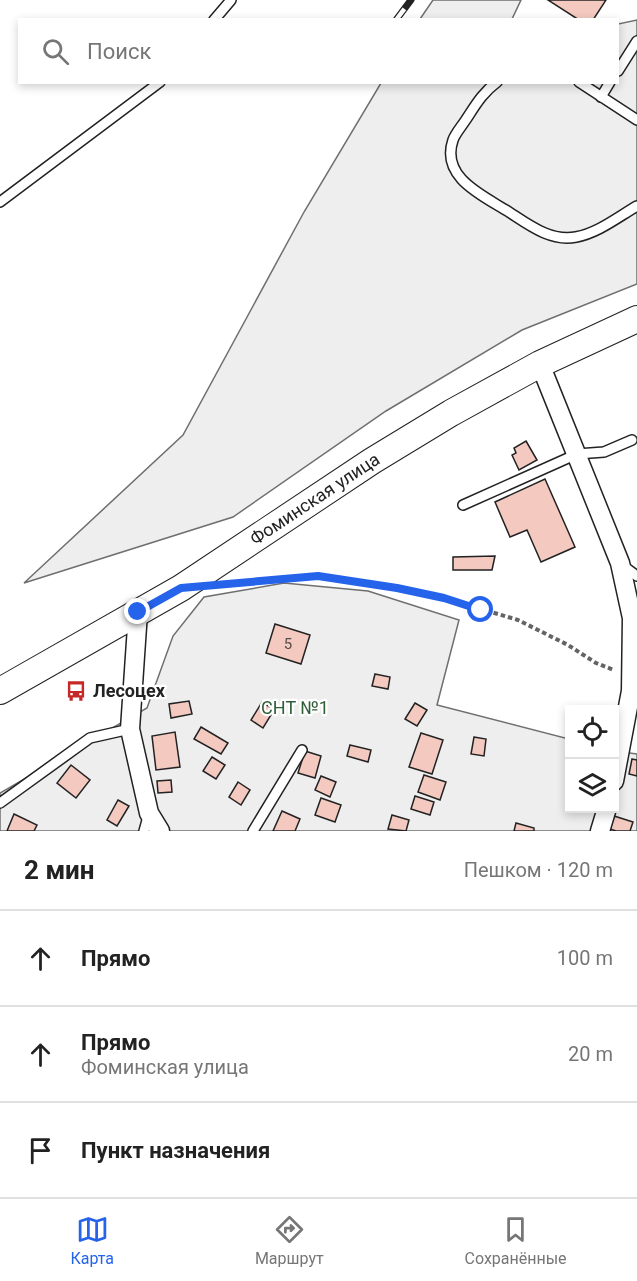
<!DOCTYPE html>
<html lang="ru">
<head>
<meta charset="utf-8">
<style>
	:root { --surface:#fff; --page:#f2f2f2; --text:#222; --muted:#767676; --line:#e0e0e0; --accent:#2563eb }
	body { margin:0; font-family:Roboto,sans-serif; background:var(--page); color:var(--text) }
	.controls { position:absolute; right:18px; bottom:18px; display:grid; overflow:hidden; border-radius:0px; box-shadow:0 3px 9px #0003 }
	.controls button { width:54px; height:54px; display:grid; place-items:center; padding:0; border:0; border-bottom:2px solid var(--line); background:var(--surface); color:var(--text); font:30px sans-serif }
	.stop { position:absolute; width:18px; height:18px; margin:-14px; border:4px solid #2563eb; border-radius:50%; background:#fff }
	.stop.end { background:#2563eb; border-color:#fff; box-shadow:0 2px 6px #0008 }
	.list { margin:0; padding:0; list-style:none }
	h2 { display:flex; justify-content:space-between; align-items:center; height:78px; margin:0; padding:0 24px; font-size:26px }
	h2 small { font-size:20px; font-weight:400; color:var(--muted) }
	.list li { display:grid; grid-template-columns:39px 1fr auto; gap:18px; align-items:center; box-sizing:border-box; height:96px; padding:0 24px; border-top:2px solid var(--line) }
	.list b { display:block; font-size:22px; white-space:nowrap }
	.list p { margin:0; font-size:20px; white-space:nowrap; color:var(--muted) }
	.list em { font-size:20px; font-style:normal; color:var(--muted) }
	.icon { flex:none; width:33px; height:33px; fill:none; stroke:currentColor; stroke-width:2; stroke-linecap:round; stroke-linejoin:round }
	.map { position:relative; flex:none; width:637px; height:831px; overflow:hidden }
	.search { position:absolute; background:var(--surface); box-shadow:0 3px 9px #0003; left:18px; right:18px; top:18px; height:66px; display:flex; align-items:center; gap:15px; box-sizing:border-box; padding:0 21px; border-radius:0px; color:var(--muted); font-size:22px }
	.sheet { height:366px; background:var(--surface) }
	nav { display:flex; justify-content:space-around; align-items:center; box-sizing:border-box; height:84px; border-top:2px solid var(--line); background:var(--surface); font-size:16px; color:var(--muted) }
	nav a { display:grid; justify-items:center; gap:3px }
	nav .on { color:var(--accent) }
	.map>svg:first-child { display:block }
	.green { fill:#eee; stroke:#6f6f6f; stroke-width:1.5 }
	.building { fill:#f3c9c0; stroke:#222; stroke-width:1.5 }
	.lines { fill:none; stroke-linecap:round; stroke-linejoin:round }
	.lane-casing { stroke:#222; stroke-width:12 }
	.street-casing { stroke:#222; stroke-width:21 }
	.secondary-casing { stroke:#222; stroke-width:28 }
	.path { stroke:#646464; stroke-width:4; stroke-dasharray:4.5 3; stroke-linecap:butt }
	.lane { stroke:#fff; stroke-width:9 }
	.street { stroke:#fff; stroke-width:18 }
	.secondary { stroke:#fff; stroke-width:26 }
	.rail-casing { stroke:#222; stroke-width:7 }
	.rail { stroke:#fff; stroke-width:4.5; stroke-dasharray:14; stroke-linecap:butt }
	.route { stroke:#2563eb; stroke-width:8 }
	.labels { text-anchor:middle; stroke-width:4.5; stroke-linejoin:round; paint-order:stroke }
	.number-label { font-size:15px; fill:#564c4a }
	.street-label { font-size:18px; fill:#222; stroke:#fff }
	.poi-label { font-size:18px; font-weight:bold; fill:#222; stroke:#fff; text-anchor:start }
	.park-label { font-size:18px; fill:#2f5e38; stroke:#fff }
</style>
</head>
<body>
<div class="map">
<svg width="637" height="831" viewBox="0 0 637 831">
	<rect width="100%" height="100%" fill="#fff"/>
	<g class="green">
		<path d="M433 0H521L512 19H420Z"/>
		<path d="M637 20V284L522 330 386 411 233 517 24 583 183 435 304 212 381 83 618 82V24Z"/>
		<path d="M284 583 368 591 459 620 437 705 569 739 570 808H614L615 751 637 754V831H0V793L147 708 173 636 204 597Z"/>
	</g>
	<g class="building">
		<path d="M548 0H606L593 20H579Z"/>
		<path d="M526 441 537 460 519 470 512 455 516 453 514 448Z"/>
		<path d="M545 479 575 547 541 562 527 530 510 537 495 502Z"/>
		<path d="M495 556 492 570H453V557Z"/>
		<path d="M275 624 310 635 301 664 266 653Z"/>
		<path d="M375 674 390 677 388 689 372 686Z"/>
		<path d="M189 701 192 714 171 718 169 704Z"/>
		<path d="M262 702 274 710 263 728 251 720Z"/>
		<path d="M415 703 427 710 417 726 405 719Z"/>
		<path d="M201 727 228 743 221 754 194 739Z"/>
		<path d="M175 732 180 767 156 770 152 736Z"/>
		<path d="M421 733 443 740 432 774 409 767Z"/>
		<path d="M474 737 486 739 484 756 471 754Z"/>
		<path d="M350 745 371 750 368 762 347 756Z"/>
		<path d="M305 751 321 756 315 778 298 773Z"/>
		<path d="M212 757 225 765 216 779 203 771Z"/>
		<path d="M632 759 637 760V776L629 774Z"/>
		<path d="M71 765 90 780 76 798 57 783Z"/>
		<path d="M424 775 446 782 440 800 418 792Z"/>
		<path d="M321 776 336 782 330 797 315 790Z"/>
		<path d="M171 780 172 792 158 793 157 781Z"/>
		<path d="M238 782 250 790 241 805 229 797Z"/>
		<path d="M415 796 434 802 430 815 411 809Z"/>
		<path d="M321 798 341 805 335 822 315 815Z"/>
		<path d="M118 800 129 806 117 826 107 820Z"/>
		<path d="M282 811 300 819 295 831H273Z"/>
		<path d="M14 814 37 825 34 831H7Z"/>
		<path d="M392 815 409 820 406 831 388 829Z"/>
		<path d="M611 815 633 822 630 831H616L607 828Z"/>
		<path d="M516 823 534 828V831H514Z"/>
	</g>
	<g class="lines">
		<g class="lane-casing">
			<g id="lane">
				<path d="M214 20 231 0"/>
				<path d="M618 71 637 41"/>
				<path d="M497 82C482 93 475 106 465 121 461 127 455 134 453 140 440 178 484 196 509 212 529 225 551 242 576 237 598 233 618 217 637 206"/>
				<path d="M579 82 637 120"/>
				<path d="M601 97 610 82"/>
				<path d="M0 202 160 82"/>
				<path d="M463 505 577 454 604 452 632 440"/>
				<path d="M622 565 637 576"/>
				<path d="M0 803 90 738 130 729"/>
				<path d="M144 831 149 813"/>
				<path d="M253 831 302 750"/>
			</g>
		</g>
		<g class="street-casing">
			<g id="street">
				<path d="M540 364 620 563 632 618 631 691 614 781"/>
				<path d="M138 612 130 729 149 813 160 831"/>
				<path d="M600 831 607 808"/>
			</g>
		</g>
		<g class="secondary-casing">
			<g id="secondary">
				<path id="s1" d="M0 691 181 588 372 461 451 413 540 364 637 319"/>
			</g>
		</g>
		<path class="path" d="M228 584 318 576 397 588 444 598 518 620 568 645 596 663 614 670"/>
		<use href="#lane" class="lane"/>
		<use href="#street" class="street"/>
		<use href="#secondary" class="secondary"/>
		<g class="rail-casing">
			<path id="rail" d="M396 20 411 0"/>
		</g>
		<use href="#rail" class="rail"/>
	</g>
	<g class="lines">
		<path class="route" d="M138 612 181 588 318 576 397 588 444 598 481 610"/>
	</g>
	<defs>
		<g id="bus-bare" transform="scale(1.62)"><path d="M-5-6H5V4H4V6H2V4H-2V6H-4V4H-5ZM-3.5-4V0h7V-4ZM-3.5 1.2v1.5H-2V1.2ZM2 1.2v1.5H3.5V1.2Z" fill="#c62828" stroke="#fff" stroke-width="2.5" paint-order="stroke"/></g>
	</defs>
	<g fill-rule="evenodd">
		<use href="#bus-bare" x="76" y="691"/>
	</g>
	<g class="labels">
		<g class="number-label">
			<text x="288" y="649">5</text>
		</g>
		<g class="street-label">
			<text dy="6" stroke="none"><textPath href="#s1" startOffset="369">Фоминская улица</textPath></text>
		</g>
		<g class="poi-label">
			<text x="93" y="697">Лесоцех</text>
		</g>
		<g class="park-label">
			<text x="295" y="714">СНТ №1</text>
		</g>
	</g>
</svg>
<div class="controls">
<button><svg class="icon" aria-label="locate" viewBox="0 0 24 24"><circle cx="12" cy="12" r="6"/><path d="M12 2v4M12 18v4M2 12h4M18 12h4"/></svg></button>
<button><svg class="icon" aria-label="layers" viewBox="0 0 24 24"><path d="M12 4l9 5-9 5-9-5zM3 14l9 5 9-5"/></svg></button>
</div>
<div class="stop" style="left:481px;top:610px"></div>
<div class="stop end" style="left:138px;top:612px"></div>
<div class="search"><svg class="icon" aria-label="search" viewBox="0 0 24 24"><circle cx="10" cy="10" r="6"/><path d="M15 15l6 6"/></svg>Поиск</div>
</div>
<section class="sheet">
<h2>2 мин<small>Пешком · 120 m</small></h2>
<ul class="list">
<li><svg class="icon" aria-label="ahead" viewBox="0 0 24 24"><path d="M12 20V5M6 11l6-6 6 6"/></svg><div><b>Прямо</b></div><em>100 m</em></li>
<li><svg class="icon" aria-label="ahead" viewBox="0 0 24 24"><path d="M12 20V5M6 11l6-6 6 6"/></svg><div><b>Прямо</b><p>Фоминская улица</p></div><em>20 m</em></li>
<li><svg class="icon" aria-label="arrive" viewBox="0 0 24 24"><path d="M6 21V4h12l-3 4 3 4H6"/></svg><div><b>Пункт назначения</b></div></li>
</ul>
</section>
<nav>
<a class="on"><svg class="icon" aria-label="map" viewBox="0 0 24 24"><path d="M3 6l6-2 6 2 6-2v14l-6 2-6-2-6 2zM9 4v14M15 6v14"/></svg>Карта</a>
<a><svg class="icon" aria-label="directions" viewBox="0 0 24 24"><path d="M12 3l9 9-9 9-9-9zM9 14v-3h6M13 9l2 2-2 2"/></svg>Маршрут</a>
<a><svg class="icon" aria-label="saved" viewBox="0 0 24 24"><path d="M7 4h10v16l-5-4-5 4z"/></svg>Сохранённые</a>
</nav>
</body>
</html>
